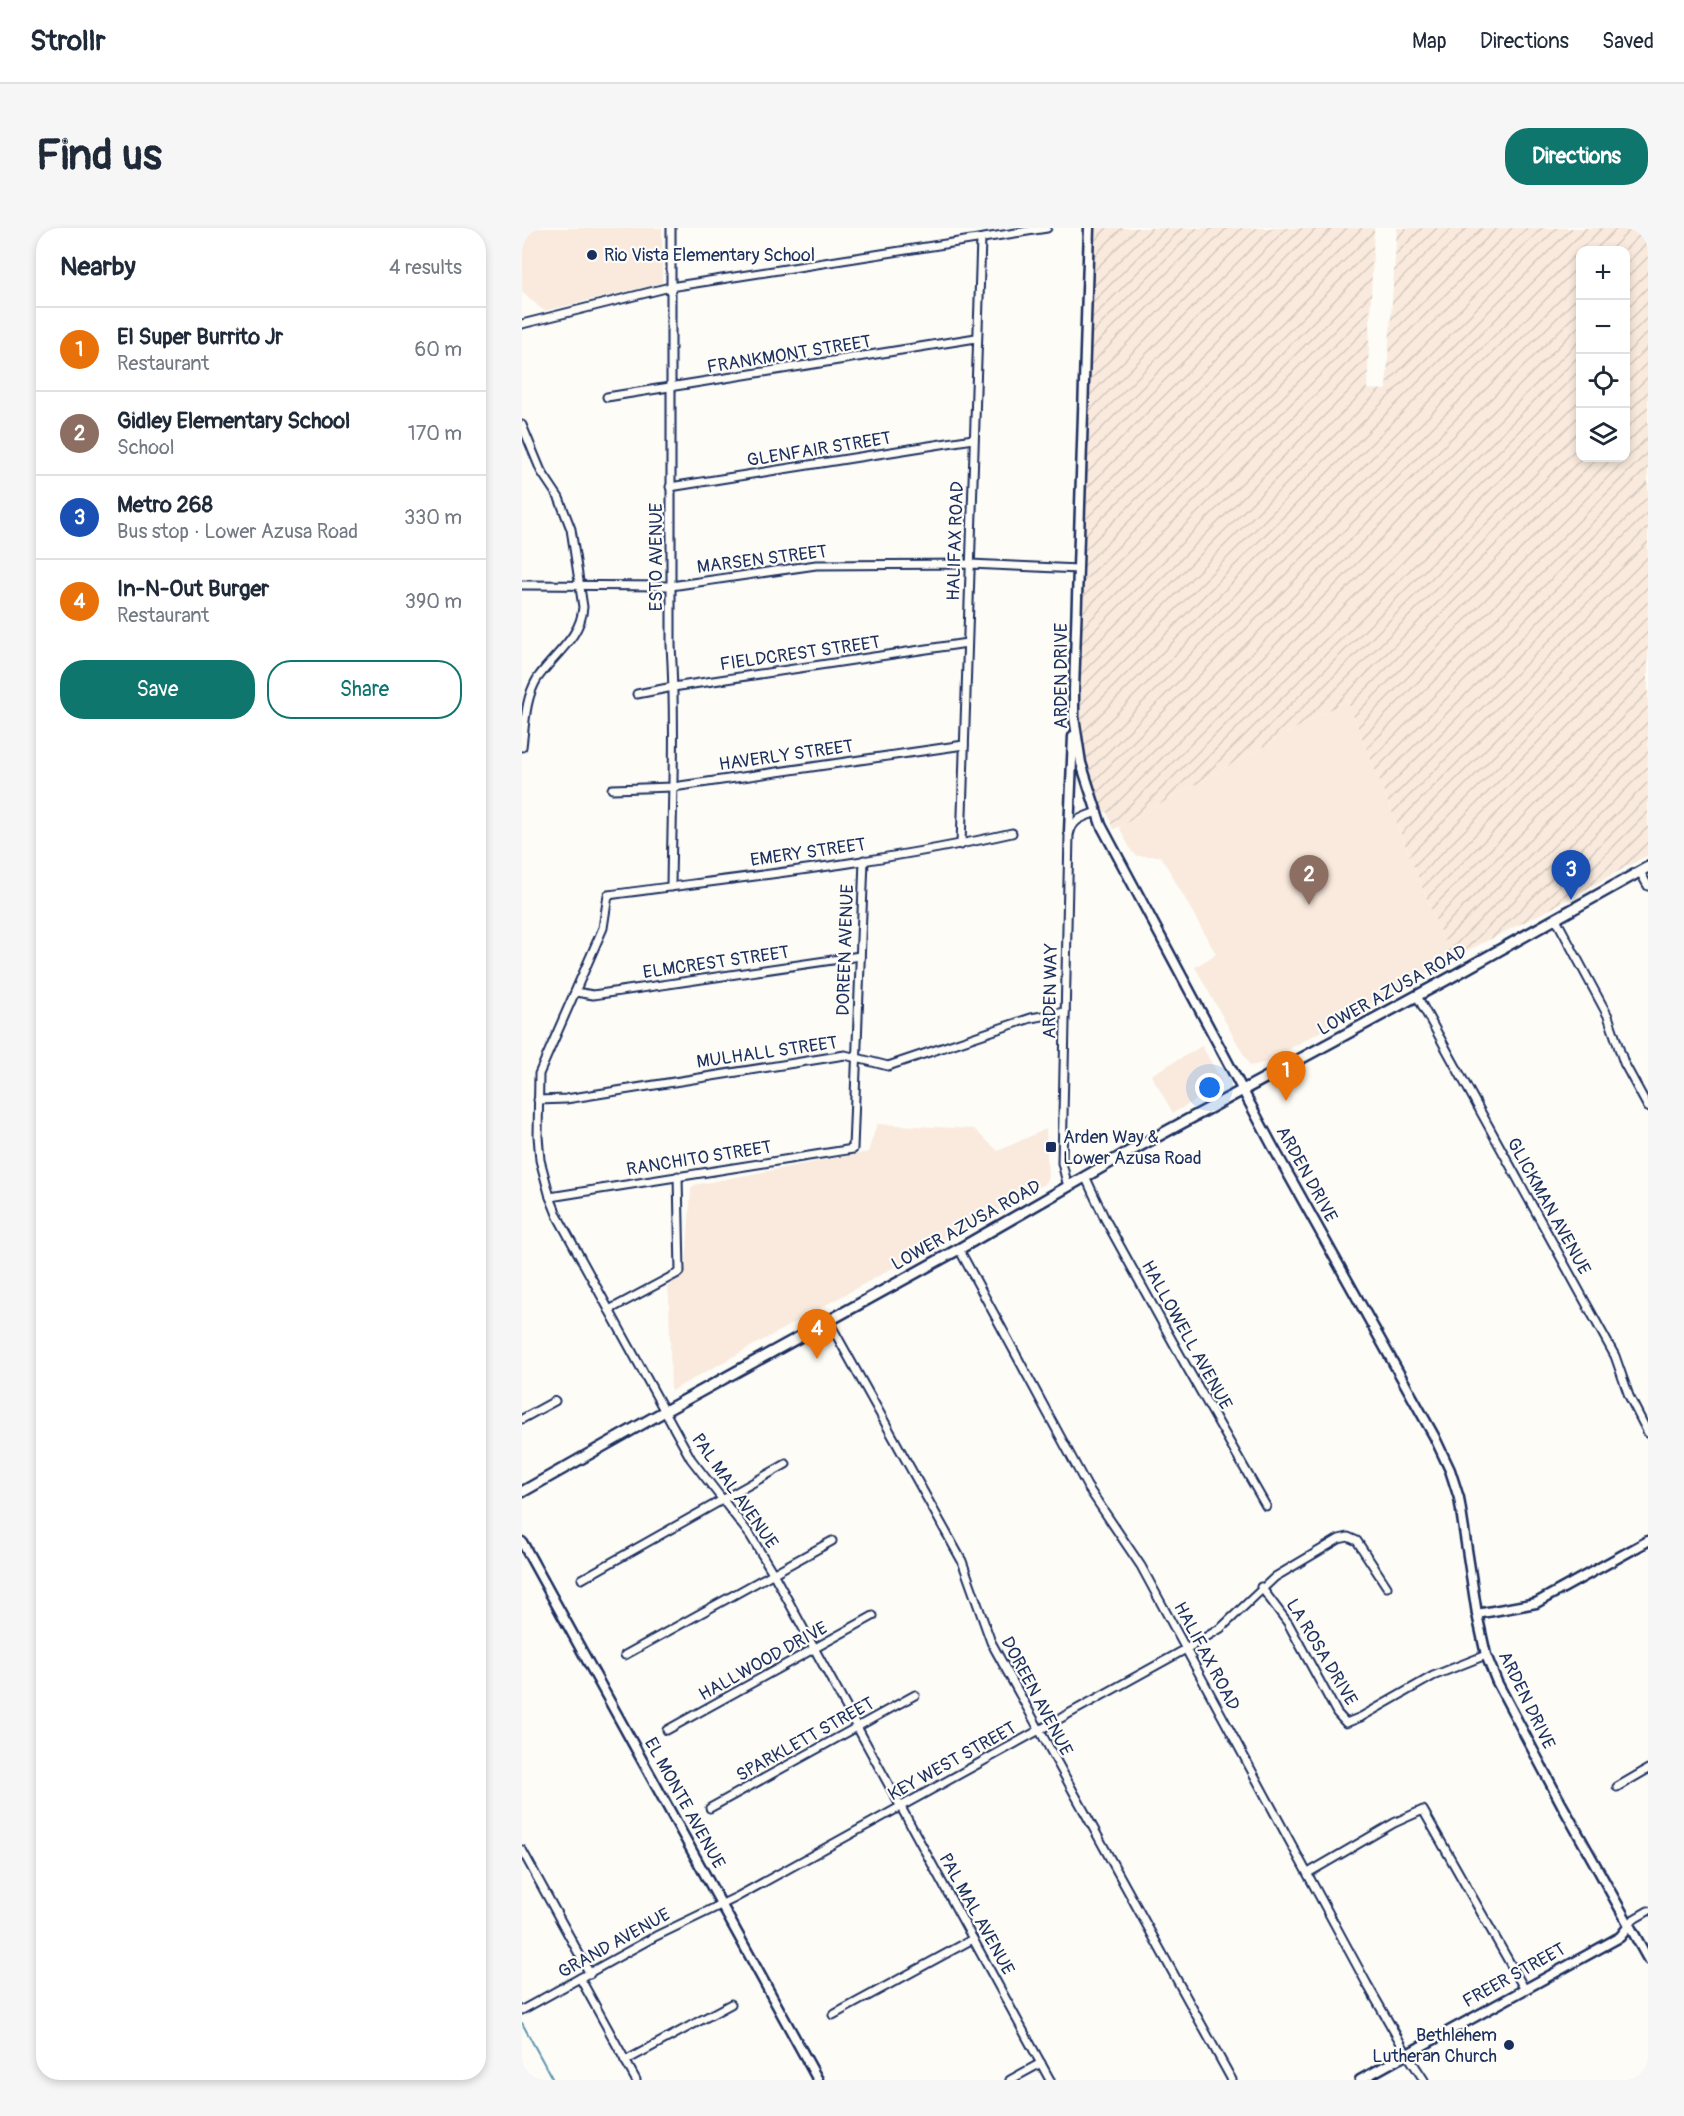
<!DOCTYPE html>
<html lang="en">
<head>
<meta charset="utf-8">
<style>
	:root { --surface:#fff; --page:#f6f6f7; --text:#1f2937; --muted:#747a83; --line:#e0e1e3; --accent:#0f766e }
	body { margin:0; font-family:Pangolin,sans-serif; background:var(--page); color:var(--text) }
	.controls { position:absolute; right:18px; top:18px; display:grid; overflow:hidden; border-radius:12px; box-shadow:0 3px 9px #0003 }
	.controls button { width:54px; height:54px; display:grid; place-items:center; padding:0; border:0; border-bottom:2px solid var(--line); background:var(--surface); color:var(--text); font:30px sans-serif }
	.you { position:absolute; left:688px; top:860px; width:21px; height:21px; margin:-15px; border:4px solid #fff; border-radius:50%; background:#1a73e8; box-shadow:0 0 0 9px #1a73e833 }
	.badge { display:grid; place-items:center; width:39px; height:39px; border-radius:50%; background:var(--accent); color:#fff; font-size:20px; font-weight:700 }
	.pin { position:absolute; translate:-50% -50px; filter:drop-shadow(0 2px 3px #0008) }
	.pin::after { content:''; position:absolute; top:32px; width:21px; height:18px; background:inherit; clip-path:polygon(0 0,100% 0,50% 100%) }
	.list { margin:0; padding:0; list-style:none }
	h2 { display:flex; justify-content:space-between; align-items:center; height:78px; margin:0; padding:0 24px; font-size:26px }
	h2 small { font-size:20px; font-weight:400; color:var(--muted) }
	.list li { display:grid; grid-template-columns:39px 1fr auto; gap:18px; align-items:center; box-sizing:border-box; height:84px; padding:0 24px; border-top:2px solid var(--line) }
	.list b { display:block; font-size:22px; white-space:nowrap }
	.list p { margin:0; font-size:20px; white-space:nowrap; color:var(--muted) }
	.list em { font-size:20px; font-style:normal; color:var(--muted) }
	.actions { display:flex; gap:12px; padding:18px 24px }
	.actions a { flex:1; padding:14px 0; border:2px solid var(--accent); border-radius:24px; text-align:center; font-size:21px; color:var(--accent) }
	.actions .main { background:var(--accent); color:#fff }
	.icon { flex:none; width:33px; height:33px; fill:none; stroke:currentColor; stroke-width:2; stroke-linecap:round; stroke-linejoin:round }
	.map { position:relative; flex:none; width:1126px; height:1852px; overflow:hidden; border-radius:24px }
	header { display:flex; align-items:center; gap:36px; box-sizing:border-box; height:84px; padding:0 30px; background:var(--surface); border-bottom:2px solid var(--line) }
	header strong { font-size:28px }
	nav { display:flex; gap:33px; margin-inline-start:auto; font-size:21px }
	.intro { display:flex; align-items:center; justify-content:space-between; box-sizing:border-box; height:144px; padding:0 36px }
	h1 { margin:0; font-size:42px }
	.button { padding:15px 27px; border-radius:24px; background:var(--accent); color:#fff; font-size:21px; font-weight:700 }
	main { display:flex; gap:36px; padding:0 36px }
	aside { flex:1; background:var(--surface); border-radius:24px; box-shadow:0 3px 9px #0003 }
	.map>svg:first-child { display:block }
	.built { fill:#f9eadd }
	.industrial { fill:url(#industrial-furrows); fill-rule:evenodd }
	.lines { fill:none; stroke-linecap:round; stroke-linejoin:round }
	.stream { stroke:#5c95ad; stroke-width:2 }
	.minor-casing { stroke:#1b2f5e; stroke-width:11 }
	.tertiary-casing { stroke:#1b2f5e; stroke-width:13 }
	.secondary-casing { stroke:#1b2f5e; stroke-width:14 }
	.minor { stroke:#fdfcf7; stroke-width:7 }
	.tertiary { stroke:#fdfcf7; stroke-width:8 }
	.secondary { stroke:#fdfcf7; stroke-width:9 }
	.poi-dot { fill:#1b2f5e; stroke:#fdfcf7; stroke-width:2 }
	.labels { text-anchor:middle; stroke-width:4.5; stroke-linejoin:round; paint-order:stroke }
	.poi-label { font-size:18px; fill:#1b2f5e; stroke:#fdfcf7; text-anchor:start }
	.street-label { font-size:18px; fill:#1b2f5e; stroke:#fdfcf7 }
</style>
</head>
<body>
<header>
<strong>Strollr</strong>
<nav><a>Map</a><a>Directions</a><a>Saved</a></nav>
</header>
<div class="intro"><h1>Find us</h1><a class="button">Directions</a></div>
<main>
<aside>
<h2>Nearby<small>4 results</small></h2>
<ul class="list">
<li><span class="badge" style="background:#e8710a">1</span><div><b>El Super Burrito Jr</b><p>Restaurant</p></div><em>60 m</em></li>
<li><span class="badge" style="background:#8d6e63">2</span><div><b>Gidley Elementary School</b><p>School</p></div><em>170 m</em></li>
<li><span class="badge" style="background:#1a4fb4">3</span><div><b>Metro 268</b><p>Bus stop · Lower Azusa Road</p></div><em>330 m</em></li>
<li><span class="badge" style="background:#e8710a">4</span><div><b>In-N-Out Burger</b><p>Restaurant</p></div><em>390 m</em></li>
</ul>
<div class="actions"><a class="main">Save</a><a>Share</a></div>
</aside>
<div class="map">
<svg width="1126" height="1852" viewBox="0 0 1126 1852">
	<defs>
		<pattern id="industrial-furrows" width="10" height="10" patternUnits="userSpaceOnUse" patternTransform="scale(1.5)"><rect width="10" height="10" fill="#f9eadd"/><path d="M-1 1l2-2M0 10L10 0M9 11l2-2" fill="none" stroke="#d5c9c0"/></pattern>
	</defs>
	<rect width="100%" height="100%" fill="#fdfcf7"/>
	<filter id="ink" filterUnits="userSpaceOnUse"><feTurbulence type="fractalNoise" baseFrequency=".0167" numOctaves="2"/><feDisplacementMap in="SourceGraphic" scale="12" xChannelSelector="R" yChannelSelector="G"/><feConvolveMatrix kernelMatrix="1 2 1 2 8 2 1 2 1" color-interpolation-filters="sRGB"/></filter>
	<g filter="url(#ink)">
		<g class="built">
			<path d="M0 0H140V55L22 83 0 64Z"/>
			<path d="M825 472 929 731 742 835 728 838 673 739 694 726 639 628H616L610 624 597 599Z"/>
			<path d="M680 818 699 852 696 860 651 885 629 847Z"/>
			<path d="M355 896 452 901 476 923 524 901 526 950 524 955 149 1163 147 1067 145 1059 164 1040 169 960 172 957 346 924Z"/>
		</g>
		<path class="industrial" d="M567 0H852L845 161 864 162 875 0H1126V627L1028 681 929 731 825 472 597 599 591 601 585 584H575L559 535 552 489ZM1058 22H1104V230H1058Z"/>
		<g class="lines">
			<path class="stream" d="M0 1795 31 1852"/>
			<g class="minor-casing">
				<g id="minor">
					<path d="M149 0V417C154 497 150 578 149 659"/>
					<path d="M0 96 148 59 525 0"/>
					<path d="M85 169 454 110"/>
					<path d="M0 197 19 243 37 270 49 301 61 379C59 410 31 427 15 451 3 471 3 496 0 519"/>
					<path d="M148 259 451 211"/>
					<path d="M0 357 149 358 294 337 448 336 556 341"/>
					<path d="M115 466 151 459 445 415"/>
					<path d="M90 561 151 559 442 517"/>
					<path d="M490 605C358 635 221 649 86 667L81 700 17 846 16 908 18 932 28 969 36 989 169 1231 228 1307 251 1345 528 1852"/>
					<path d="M439 617 459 11"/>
					<path d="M1118 644 1126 658"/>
					<path d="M1034 691 1086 788 1102 835 1126 879"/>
					<path d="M54 764 71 767 338 728"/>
					<path d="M895 768 1093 1128 1107 1168 1126 1205"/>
					<path d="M16 872 44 871 323 827 366 838 509 790 543 784"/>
					<path d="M563 948 583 991 663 1136 744 1278"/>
					<path d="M546 959 540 935 547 606C551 591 561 589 575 584"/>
					<path d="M28 969 331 921 342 632"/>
					<path d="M437 1021 565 1258 619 1338 845 1756 885 1826 902 1852"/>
					<path d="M87 1082 158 1044 156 948"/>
					<path d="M306 1092 440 1333 469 1414 710 1852"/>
					<path d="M0 1191 33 1173"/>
					<path d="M60 1351 264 1236"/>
					<path d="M739 1359 766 1395 815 1485 824 1495 839 1489 911 1448 964 1427"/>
					<path d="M103 1427 310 1313"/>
					<path d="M145 1502 351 1388"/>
					<path d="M1095 1559 1126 1541"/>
					<path d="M188 1580 393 1467"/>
					<path d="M0 1622 68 1746"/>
					<path d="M786 1645 872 1595 901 1582 1002 1760"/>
					<path d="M1106 1699 1112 1691 1126 1683"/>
					<path d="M58 1750 114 1852"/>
					<path d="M0 1782 134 1708 213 1670 664 1421 699 1400 753 1349 817 1311 826 1309 835 1313 865 1359"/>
					<path d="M311 1787 451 1711"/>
					<path d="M103 1833 209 1776"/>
					<path d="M488 1852 519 1835"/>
				</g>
			</g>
			<g class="tertiary-casing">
				<g id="tertiary">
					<path d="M567 0 552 463V489L559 535 579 597 750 917 912 1208 928 1242 937 1270 955 1386 964 1427 975 1454 1040 1577 1126 1731"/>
					<path d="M547 604 551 508"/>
					<path d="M0 1314 296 1852"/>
					<path d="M955 1386 1014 1375 1126 1313"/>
					<path d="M838 1852 1098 1709 1106 1699"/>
				</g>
			</g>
			<g class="secondary-casing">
				<path id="secondary" d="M0 1264 143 1183 437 1021 601 927 924 752 1126 639"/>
			</g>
			<use href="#minor" class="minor"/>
			<use href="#tertiary" class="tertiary"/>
			<use href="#secondary" class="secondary"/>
		</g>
	</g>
	<g class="poi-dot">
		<circle cx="70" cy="27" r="6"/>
		<rect x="523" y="913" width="12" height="12" rx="3"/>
		<circle cx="987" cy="1817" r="6"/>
	</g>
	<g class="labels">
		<g class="poi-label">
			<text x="82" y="33">Rio Vista Elementary School</text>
			<text x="541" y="915">Arden Way &amp;<tspan x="541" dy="21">Lower Azusa Road</tspan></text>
			<text x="975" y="1813" text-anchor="end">Bethlehem<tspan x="975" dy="21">Lutheran Church</tspan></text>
		</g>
		<g class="street-label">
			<text transform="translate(267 126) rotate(-9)" y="6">FRANKMONT STREET</text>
			<text transform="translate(297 221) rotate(-9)" y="6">GLENFAIR STREET</text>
			<text transform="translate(433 313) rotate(-88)" y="6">HALIFAX ROAD</text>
			<text transform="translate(134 329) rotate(-90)" y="6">ESTO AVENUE</text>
			<text transform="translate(240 331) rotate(-7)" y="6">MARSEN STREET</text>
			<text transform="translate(278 425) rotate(-8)" y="6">FIELDCREST STREET</text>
			<text transform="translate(539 448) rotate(-90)" y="6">ARDEN DRIVE</text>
			<text transform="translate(264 527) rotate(-8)" y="6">HAVERLY STREET</text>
			<text transform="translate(286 624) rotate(-8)" y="6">EMERY STREET</text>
			<text transform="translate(323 722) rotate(-88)" y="6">DOREEN AVENUE</text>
			<text transform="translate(194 734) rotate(-8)" y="6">ELMCREST STREET</text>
			<text transform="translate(870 762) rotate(-29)" y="6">LOWER AZUSA ROAD</text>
			<text transform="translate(528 763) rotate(-89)" y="6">ARDEN WAY</text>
			<text transform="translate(245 824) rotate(-8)" y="6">MULHALL STREET</text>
			<text transform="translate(177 930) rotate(-9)" y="6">RANCHITO STREET</text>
			<text transform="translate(785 946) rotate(61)" y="6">ARDEN DRIVE</text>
			<text transform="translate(1027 978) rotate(61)" y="6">GLICKMAN AVENUE</text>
			<text transform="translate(444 997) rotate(-29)" y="6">LOWER AZUSA ROAD</text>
			<text transform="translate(665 1107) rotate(61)" y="6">HALLOWELL AVENUE</text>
			<text transform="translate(213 1263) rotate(55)" y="6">PAL MAL AVENUE</text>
			<text transform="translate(800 1424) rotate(59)" y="6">LA ROSA DRIVE</text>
			<text transform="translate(685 1428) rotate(62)" y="6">HALIFAX ROAD</text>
			<text transform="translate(241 1433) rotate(-29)" y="6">HALLWOOD DRIVE</text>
			<text transform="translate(515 1468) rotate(62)" y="6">DOREEN AVENUE</text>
			<text transform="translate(1005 1472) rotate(64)" y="6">ARDEN DRIVE</text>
			<text transform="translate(283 1511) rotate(-29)" y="6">SPARKLETT STREET</text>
			<text transform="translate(430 1533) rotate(-29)" y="6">KEY WEST STREET</text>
			<text transform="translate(163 1575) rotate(61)" y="6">EL MONTE AVENUE</text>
			<text transform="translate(455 1686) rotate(61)" y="6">PAL MAL AVENUE</text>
			<text transform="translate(92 1715) rotate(-29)" y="6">GRAND AVENUE</text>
			<text transform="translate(992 1747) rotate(-29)" y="6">FREER STREET</text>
		</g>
	</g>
</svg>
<div class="controls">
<button>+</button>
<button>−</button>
<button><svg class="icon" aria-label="locate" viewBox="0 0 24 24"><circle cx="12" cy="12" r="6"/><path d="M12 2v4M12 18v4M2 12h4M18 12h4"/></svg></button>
<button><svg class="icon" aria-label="layers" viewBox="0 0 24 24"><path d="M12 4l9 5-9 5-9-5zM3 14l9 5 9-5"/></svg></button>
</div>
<div class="you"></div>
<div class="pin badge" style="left:764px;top:873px;background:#e8710a">1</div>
<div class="pin badge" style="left:787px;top:677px;background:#8d6e63">2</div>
<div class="pin badge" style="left:1049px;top:672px;background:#1a4fb4">3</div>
<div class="pin badge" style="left:295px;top:1131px;background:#e8710a">4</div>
</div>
</main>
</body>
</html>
